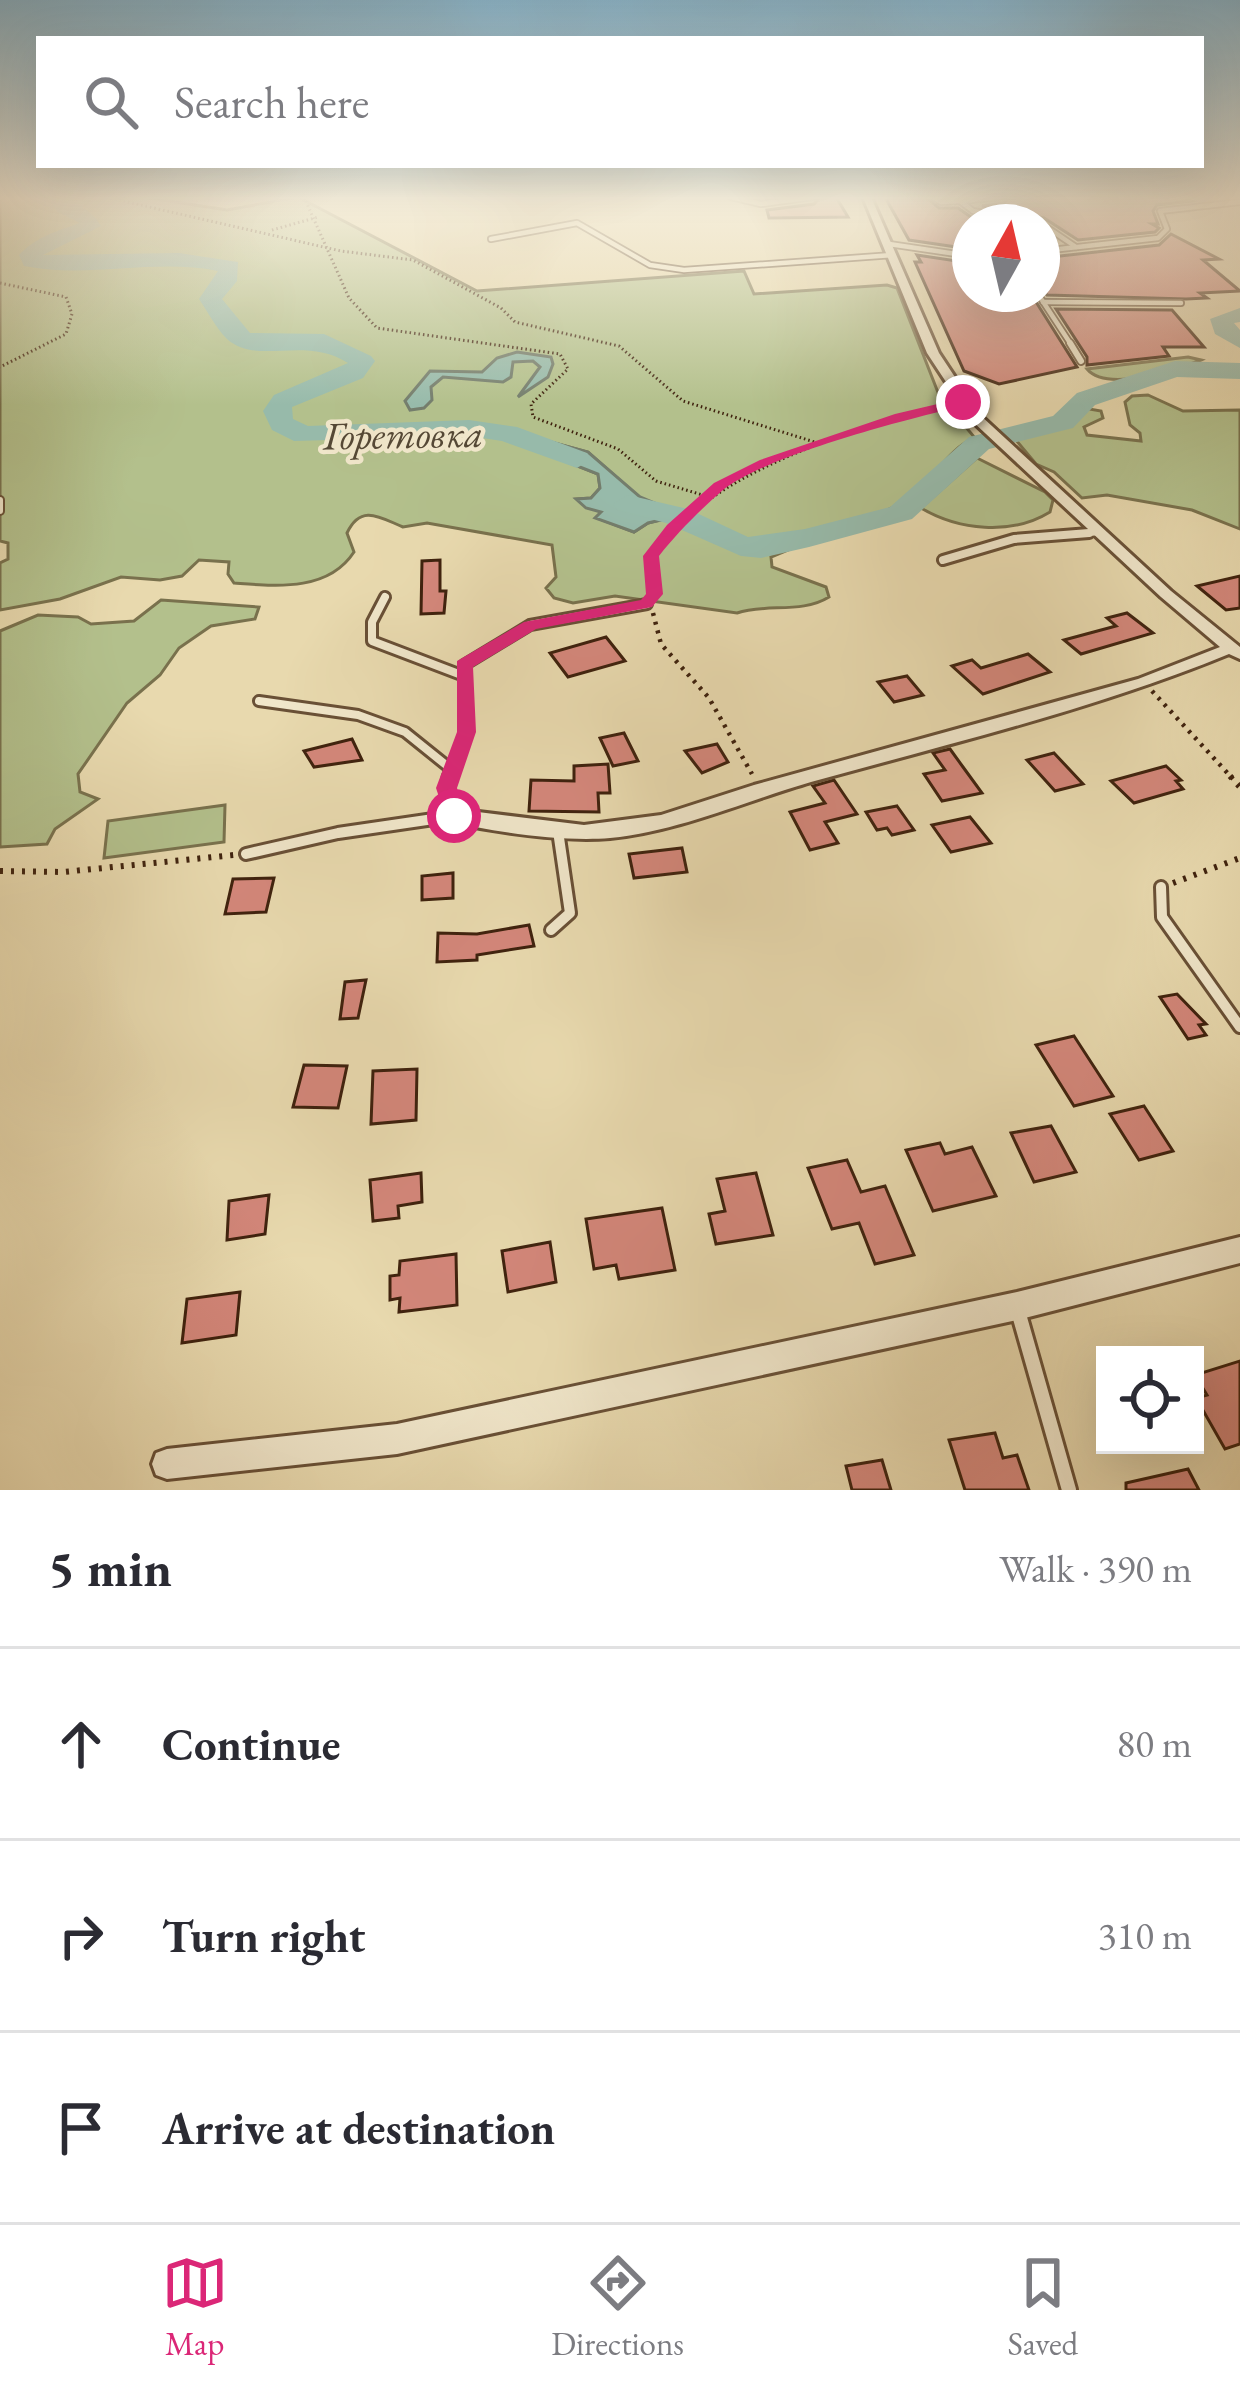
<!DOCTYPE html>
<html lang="en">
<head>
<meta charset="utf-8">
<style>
	:root { --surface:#fff; --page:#f2f2f3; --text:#2b2b33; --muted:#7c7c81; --line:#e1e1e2; --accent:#db2777 }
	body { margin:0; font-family:"EB Garamond",serif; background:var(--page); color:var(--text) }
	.controls { position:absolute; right:36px; bottom:36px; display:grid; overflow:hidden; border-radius:0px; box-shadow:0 12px 48px #0002 }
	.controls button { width:108px; height:108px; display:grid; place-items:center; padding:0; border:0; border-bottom:3px solid var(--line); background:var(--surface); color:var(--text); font:60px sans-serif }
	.compass { position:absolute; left:952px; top:204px; width:108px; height:108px; border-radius:50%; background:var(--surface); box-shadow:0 12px 48px #0002; rotate:8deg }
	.stop { position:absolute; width:36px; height:36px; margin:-27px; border:9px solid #db2777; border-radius:50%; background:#fff }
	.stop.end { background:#db2777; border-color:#fff; box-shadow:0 3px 12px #0008 }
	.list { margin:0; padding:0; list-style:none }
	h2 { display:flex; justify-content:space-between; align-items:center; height:156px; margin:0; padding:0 48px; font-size:51px }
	h2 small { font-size:39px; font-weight:400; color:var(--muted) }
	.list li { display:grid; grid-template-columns:78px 1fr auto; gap:36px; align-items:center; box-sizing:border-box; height:192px; padding:0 48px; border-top:3px solid var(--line) }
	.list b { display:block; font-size:45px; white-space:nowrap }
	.list em { font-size:39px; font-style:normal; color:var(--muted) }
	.icon { flex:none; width:66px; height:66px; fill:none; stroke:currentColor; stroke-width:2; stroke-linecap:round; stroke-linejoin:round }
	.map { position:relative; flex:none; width:1240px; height:1490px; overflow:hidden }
	.search { position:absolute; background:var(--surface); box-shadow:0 12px 48px #0002; left:36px; right:36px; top:36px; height:132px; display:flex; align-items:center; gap:30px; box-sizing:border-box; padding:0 42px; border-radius:0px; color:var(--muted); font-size:45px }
	.sheet { height:732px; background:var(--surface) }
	nav { display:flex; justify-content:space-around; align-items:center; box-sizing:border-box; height:168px; border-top:3px solid var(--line); background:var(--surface); font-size:33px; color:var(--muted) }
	nav a { display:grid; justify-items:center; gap:6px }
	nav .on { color:var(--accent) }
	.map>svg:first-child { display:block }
	.green { fill:#b3c08c; stroke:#79714d; stroke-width:3; fill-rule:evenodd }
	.water { fill:#97baaa; stroke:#747d6c; stroke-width:3 }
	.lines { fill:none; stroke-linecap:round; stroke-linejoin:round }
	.river { fill:#97baaa; fill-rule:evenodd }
	.building { fill:#d4877b; stroke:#3f220e; stroke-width:3 }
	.lane-far4-casing { stroke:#695036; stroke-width:8 }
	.lane-far3-casing { stroke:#695036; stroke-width:10 }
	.lane-far2-casing { stroke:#695036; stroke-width:14 }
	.lane-far1-casing { stroke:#695036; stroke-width:16 }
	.lane-casing { stroke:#695036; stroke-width:20 }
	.street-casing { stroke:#695036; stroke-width:6 }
	.path-far2 { stroke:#3f220e; stroke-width:3; stroke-dasharray:1.5 3; stroke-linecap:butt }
	.path-far1 { stroke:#3f220e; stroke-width:4.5; stroke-dasharray:3 6; stroke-linecap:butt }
	.path { stroke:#3f220e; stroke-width:6; stroke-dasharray:3 8; stroke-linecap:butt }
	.lane-far4 { stroke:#f0e6ca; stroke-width:4.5 }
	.lane-far3 { stroke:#f0e6ca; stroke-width:6 }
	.lane-far2 { stroke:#f0e6ca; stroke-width:8 }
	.lane-far1 { stroke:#f0e6ca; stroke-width:10 }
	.lane { stroke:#f0e6ca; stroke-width:14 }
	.street { fill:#f0e6ca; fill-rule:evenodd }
	.route { fill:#db2777 }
	.labels { text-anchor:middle; stroke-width:9; stroke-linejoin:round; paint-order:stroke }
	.far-water-label { font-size:39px; font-style:italic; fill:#554835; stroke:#f0e6ca }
</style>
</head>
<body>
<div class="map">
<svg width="1240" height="1490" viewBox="0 0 1240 1490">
	<rect width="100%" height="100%" fill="#e8d9ae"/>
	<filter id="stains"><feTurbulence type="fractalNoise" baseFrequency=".00167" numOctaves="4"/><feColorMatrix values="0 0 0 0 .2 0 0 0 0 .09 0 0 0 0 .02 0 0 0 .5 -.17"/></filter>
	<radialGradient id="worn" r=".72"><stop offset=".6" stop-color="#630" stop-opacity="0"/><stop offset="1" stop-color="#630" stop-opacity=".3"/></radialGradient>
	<g class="green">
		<path d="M0 197H143L227 210 298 197 477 291 744 271 754 294 887 285 897 288 939 395 975 438C947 448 930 486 903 502 872 520 834 527 800 535V545L771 557 772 567 826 587 829 597C802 614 766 603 737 613L615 596 573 603 554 598 546 588 556 577 552 545 427 523 403 527C381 518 361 503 347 533L354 552C328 592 276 586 234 583L228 574 229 562 199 560 182 576 160 580 121 577 60 599 0 610V563L8 559V543L0 541ZM532 437 588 452 640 498 680 515 648 523 634 532 597 518 602 513 578 499 591 498 600 488 598 474 530 447Z"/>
		<path d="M1188 357 1201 360C1174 371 1106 392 1087 369Z"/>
		<path d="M1148 395 1183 411 1240 410V529L1192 510 1107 495 1082 498 1054 472 1036 464 1015 439 1022 433 1040 434 1084 408 1101 411 1103 418 1084 427 1087 435 1141 441 1140 433 1130 425 1125 402 1132 396Z"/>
		<path d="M977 458 1045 492 1053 500 1050 512C1011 536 958 530 921 508Z"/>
		<path d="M161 600 259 607 255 619 211 626 179 648 160 675 127 703 78 774 80 792 98 799 55 829 47 844 0 847V631L38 615 78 617 91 624 134 621Z"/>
		<path d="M225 805 224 842 104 858 108 821Z"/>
	</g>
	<g class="water">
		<path d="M517 352 551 357 553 364 548 377 518 397 540 367 533 361 513 362 511 377 503 382 443 377 431 387 432 400 424 408 410 410 405 401 430 371 482 372 497 358Z"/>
		<path d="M529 436 588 452 640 497 683 515 648 523 634 532 595 518 601 512 586 508 576 499 591 498 600 488 598 474 529 447Z"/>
	</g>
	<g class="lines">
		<g class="river">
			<path d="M48 197C67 196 91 208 101 226L43 255 179 253 238 262 237 281 222 299 250 333 324 334 371 356 375 361 363 378 292 407 293 419 308 426 469 420 517 427 587 453 591 459 577 468 502 441 469 436 294 441 272 430 263 411 274 395 348 363C305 335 257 366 227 339 216 328 208 312 199 299L218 271C154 258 88 279 24 266L19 255C36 237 57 231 80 223L58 212Z"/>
			<path d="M1240 308V322L1234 323 1240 330V348L1215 334 1210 319Z"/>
			<path d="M1175 361 1240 363V379L1177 377 1095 405 1073 428 989 449 912 519 809 547 761 558 741 556 666 523 617 510 613 504 628 495 688 509 748 537 805 529 890 507 969 437 1053 416 1077 393Z"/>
		</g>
	</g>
	<g class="building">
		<path d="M820 197H836L848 217 769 218 767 210 814 204Z"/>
		<path d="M885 197H926L939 208H958L971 217 996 222H970V249L909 240Z"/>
		<path d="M1009 197H1183L1192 201 1157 205 1153 211 1158 224H1152L1159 228 1155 232 1078 240 1044 218 982 206 1004 203Z"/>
		<path d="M1171 234 1219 259 1203 260 1240 291 1200 293 1207 298 1186 299 1047 295 1042 289V258L1159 245Z"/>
		<path d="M917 255 970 263V294H1031L1077 367 999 384 964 371 915 262H921Z"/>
		<path d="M1056 309 1172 310 1204 347H1163L1169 356 1087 365V357Z"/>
		<path d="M440 560V591H446L444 613 421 614 422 561Z"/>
		<path d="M1240 576V608L1226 610 1197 586Z"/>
		<path d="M1127 613 1153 633 1081 654 1064 640 1116 626 1107 618Z"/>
		<path d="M606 637 625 661 568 677 550 653Z"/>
		<path d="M1028 654 1050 672 983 694 952 666 972 660 981 668Z"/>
		<path d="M907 676 923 695 894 702 878 682Z"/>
		<path d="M624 733 638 761 613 766 600 738Z"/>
		<path d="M352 739 362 760 314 767 304 751Z"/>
		<path d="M717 744 728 762 702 773 685 751Z"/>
		<path d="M950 749 963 767 982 793 942 801 924 774 945 770 933 753Z"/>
		<path d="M1054 753 1083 784 1055 791 1027 760Z"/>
		<path d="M608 764 610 793H598L599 812 529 811 531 780 574 781V766Z"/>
		<path d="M1166 766 1181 780 1176 781 1183 789 1134 803 1111 781Z"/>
		<path d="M834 780 857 814 825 822 838 843 810 850 790 812 825 803 813 786Z"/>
		<path d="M897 806 914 830 892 835 887 828 877 830 866 812Z"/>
		<path d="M970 817 991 843 951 852 932 825Z"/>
		<path d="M682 848 687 872 634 878 629 854Z"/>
		<path d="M453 873V898L422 900V876Z"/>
		<path d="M274 878 266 912 225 914 233 879Z"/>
		<path d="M529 925 534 946 477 955V960L437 962 438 933 477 934Z"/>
		<path d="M366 980 358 1018 340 1019 345 982Z"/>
		<path d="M1177 994 1206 1024 1199 1025 1206 1035 1188 1039 1160 997Z"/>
		<path d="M1074 1036 1113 1096 1074 1106 1036 1045Z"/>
		<path d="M304 1065 347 1066 338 1108 293 1107Z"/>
		<path d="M417 1069 416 1120 371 1124 373 1071Z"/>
		<path d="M1144 1106 1173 1151 1139 1160 1110 1114Z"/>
		<path d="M1051 1126 1076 1172 1034 1182 1011 1133Z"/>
		<path d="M940 1143 945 1154 972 1147 996 1196 933 1211 906 1150Z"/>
		<path d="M847 1160 861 1192 885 1186 914 1255 875 1264 859 1223 832 1229 808 1168Z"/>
		<path d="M421 1173 422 1202 398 1206 399 1218 373 1221 370 1180Z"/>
		<path d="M756 1173 773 1235 716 1244 709 1214 725 1211 717 1179Z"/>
		<path d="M269 1195 265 1234 227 1240 229 1201Z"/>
		<path d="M662 1208 675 1270 619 1279 616 1265 594 1269 586 1219Z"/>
		<path d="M550 1242 556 1282 508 1292 502 1251Z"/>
		<path d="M456 1254 457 1305 399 1312 400 1298 390 1300V1276L399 1275 400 1261Z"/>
		<path d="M240 1292 236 1335 182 1343 187 1299Z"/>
		<path d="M1240 1361V1444L1225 1449 1196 1398 1207 1395 1195 1375Z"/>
		<path d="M995 1433 1003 1458 1017 1455 1029 1490H965L949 1440Z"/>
		<path d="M882 1460 891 1490H852L846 1466Z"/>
		<path d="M1188 1469 1199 1490H1126V1483Z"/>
	</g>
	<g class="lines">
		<g class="lane-far4-casing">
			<g id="lane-far4">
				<path d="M731 197 761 204 813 197"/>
				<path d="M933 197 941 202 960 201"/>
				<path d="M1002 197 960 201 973 211 1035 222"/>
				<path d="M1042 224 1076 247"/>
				<path d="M491 239 577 223 650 265 684 270 893 255"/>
				<path d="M889 244 970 256"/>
				<path d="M1042 251 1158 238 1167 229 1160 211 1240 202"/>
				<path d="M1038 294 1072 346"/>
				<path d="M1043 302 1181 303"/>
			</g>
		</g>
		<g class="lane-far3-casing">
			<g id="lane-far3">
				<path d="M1070 343 1081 361"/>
				<path d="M0 500V511"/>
				<path d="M1051 536 1101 532"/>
			</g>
		</g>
		<g class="lane-far2-casing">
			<g id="lane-far2">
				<path d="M943 560 1014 539 1089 533"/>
				<path d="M385 597 372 622V641L464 676"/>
				<path d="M259 701 358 715 405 732 451 769 466 732 464 665 530 625 647 604"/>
				<path d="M448 779 451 769"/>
			</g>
		</g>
		<g class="lane-far1-casing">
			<g id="lane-far1">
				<path d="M246 854 338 833 454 816 446 788 449 776"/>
				<path d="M1161 887 1162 917 1240 1027"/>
				<path d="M551 930 570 913 558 831"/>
			</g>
		</g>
		<g class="lane-casing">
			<path id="lane" d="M1018 1311 1069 1490"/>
		</g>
		<g class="street-casing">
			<g id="street">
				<path d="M863 197H871L939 353 980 415 1171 591 1240 647V659L1229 654C1095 709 952 743 811 782 745 801 680 831 610 838 562 842 494 832 447 821L444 816 447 811 454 809 584 825 661 815 754 785 1138 679 1220 647 1161 597 971 420 927 353Z"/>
				<path d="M1240 1237V1263L1017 1320 397 1454 167 1479 156 1475 152 1464 156 1453 167 1449 397 1424 1017 1292Z"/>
			</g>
		</g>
		<g class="path-far2">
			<path d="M106 197 341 251 413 260 501 308 515 322 619 346 683 401 821 444"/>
			<path d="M304 197 349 298 377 328 560 354 568 369 531 404 533 417 618 449 656 481 706 496"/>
			<path d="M272 230 318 217"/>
			<path d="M0 283 66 297 72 314 66 334 0 367"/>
			<path d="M668 536C727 467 865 424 952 404"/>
		</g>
		<g class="path-far1">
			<path d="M654 594 651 556 671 533"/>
			<path d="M653 613 661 644 709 698 752 774"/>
			<path d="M1152 691 1233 779"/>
		</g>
		<g class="path">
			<path d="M1230 776 1240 787"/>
			<path d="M0 871 63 872 234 855"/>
			<path d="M1173 883 1240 858"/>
		</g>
		<use href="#lane-far4" class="lane-far4"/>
		<use href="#lane-far3" class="lane-far3"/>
		<use href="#lane-far2" class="lane-far2"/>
		<use href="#lane-far1" class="lane-far1"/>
		<use href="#lane" class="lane"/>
		<use href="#street" class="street"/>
	</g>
	<linearGradient id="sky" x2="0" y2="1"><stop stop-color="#87b6cf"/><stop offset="0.49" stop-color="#f5eedb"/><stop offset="1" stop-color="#f5eedb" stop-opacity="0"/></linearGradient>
	<rect width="1240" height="405" fill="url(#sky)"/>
	<path class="route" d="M963 398 968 405C910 418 767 455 723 490 700 510 677 533 659 556L663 594 652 607 536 629 473 667 476 732 457 788 465 816 454 823 447 821 436 788 457 732V661L524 622 641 600 646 594 643 556 667 525 714 483 760 460 895 414Z"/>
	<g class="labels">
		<g class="far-water-label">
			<text transform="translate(403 434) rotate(-1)" y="14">Горетовка</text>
		</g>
	</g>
	<rect width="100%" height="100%" filter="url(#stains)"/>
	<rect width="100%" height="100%" fill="url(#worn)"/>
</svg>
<div class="controls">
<button><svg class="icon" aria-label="locate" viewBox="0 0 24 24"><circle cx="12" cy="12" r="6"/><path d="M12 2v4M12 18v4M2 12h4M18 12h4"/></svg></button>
</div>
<svg class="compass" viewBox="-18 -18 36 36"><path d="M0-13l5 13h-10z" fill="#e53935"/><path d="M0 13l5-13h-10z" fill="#7c7c81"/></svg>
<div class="stop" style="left:454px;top:816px"></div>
<div class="stop end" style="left:963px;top:402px"></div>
<div class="search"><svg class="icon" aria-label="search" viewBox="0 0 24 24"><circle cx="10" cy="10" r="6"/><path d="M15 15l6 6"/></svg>Search here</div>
</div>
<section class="sheet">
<h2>5 min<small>Walk · 390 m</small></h2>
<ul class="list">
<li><svg class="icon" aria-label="ahead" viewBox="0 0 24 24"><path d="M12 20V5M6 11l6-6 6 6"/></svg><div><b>Continue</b></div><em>80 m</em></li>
<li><svg class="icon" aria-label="right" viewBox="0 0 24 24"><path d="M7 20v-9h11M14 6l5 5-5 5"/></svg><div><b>Turn right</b></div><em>310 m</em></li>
<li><svg class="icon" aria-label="arrive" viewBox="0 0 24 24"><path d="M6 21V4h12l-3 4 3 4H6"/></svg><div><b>Arrive at destination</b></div></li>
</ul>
</section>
<nav>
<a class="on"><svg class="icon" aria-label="map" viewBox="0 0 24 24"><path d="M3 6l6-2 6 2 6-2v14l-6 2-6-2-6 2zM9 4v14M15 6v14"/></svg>Map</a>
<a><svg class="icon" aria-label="directions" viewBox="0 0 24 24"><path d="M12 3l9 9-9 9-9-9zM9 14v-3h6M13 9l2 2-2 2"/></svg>Directions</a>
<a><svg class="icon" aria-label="saved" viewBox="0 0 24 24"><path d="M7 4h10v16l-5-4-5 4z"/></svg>Saved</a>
</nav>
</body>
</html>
